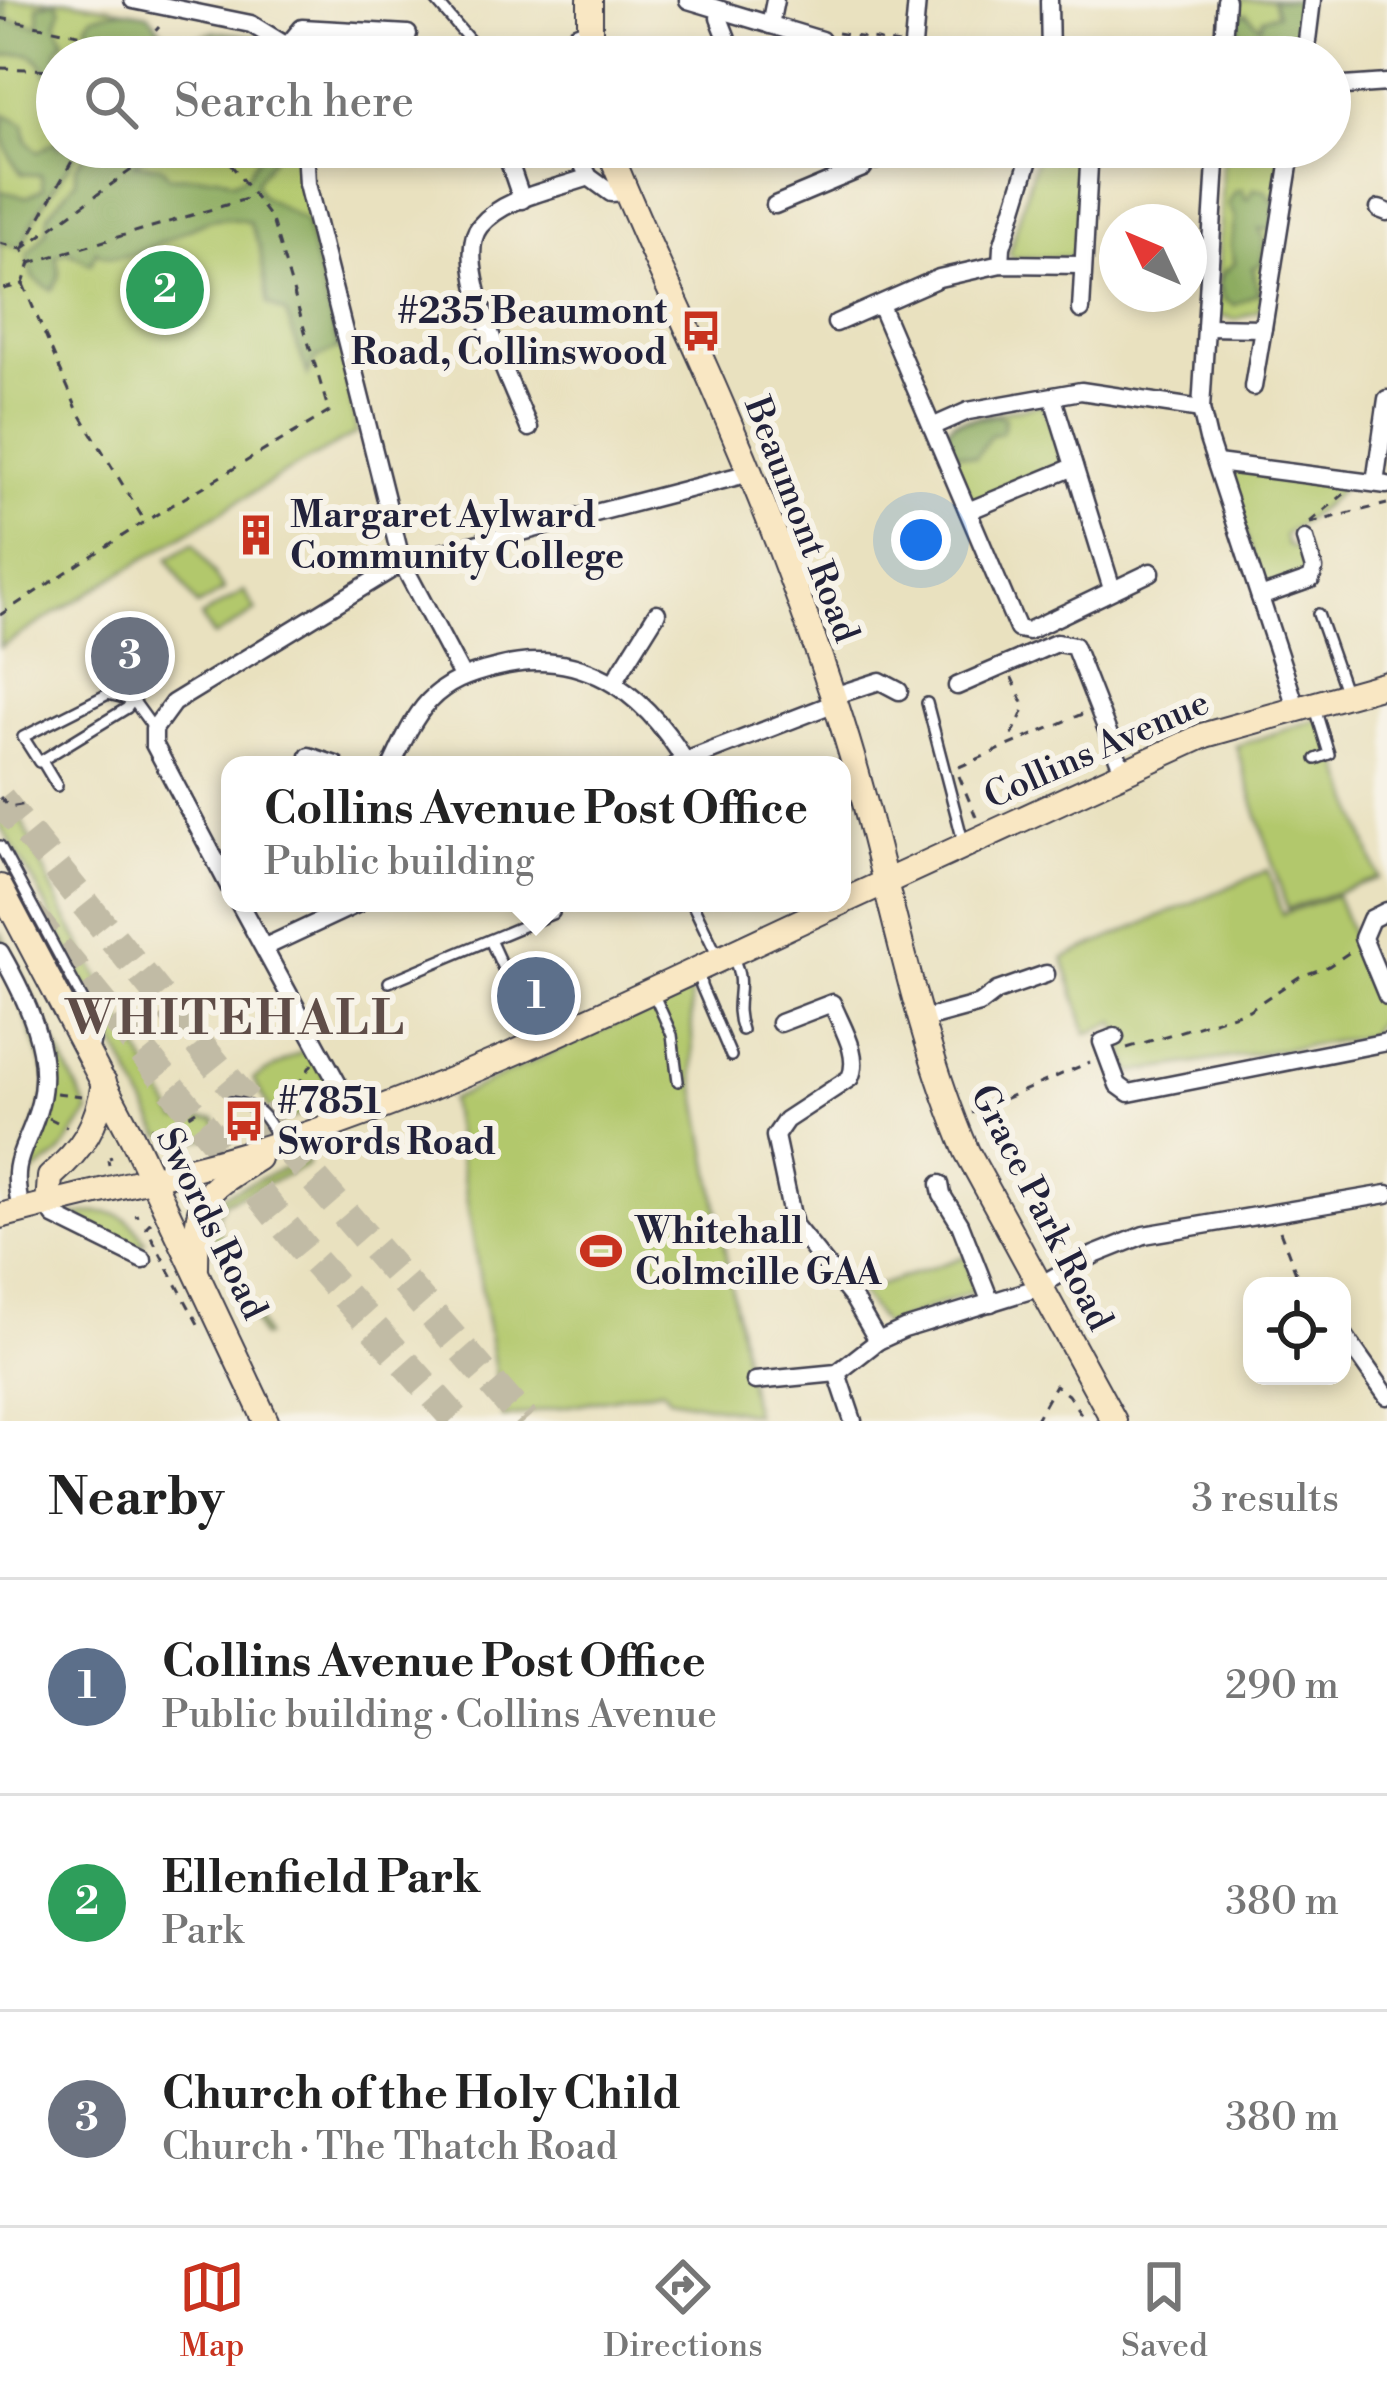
<!DOCTYPE html>
<html lang="en">
<head>
<meta charset="utf-8">
<style>
	:root { --surface:#fff; --page:#f2f2f2; --text:#222; --muted:#767676; --line:#e0e0e0; --accent:#c8321e }
	body { margin:0; font-family:"Libre Bodoni",serif; background:var(--page); color:var(--text) }
	.controls { position:absolute; right:36px; bottom:36px; display:grid; overflow:hidden; border-radius:24px; box-shadow:0 6px 18px #0003 }
	.controls button { width:108px; height:108px; display:grid; place-items:center; padding:0; border:0; border-bottom:3px solid var(--line); background:var(--surface); color:var(--text); font:60px sans-serif }
	.compass { position:absolute; left:1099px; top:204px; width:108px; height:108px; border-radius:50%; background:var(--surface); box-shadow:0 6px 18px #0003; rotate:314deg }
	.you { position:absolute; left:921px; top:540px; width:42px; height:42px; margin:-30px; border:9px solid #fff; border-radius:50%; background:#1a73e8; box-shadow:0 0 0 18px #1a73e833 }
	.badge { display:grid; place-items:center; width:78px; height:78px; border-radius:50%; background:var(--accent); color:#fff; font-size:39px; font-weight:700 }
	.pin { position:absolute; translate:-50% -50%; border:6px solid #fff; box-shadow:0 3px 12px #0006 }
	.popup { position:absolute; left:221px; top:756px; width:630px; height:156px; box-sizing:border-box; display:grid; place-content:center; border-radius:24px; background:var(--surface); filter:drop-shadow(0 3px 9px #0005); font-size:39px; white-space:nowrap; color:var(--muted) }
	.popup b { font-size:45px; color:var(--text) }
	.popup::after { content:''; position:absolute; left:50%; top:100%; margin-left:-24px; border:24px solid transparent; border-top-color:var(--surface) }
	.list { margin:0; padding:0; list-style:none }
	h2 { display:flex; justify-content:space-between; align-items:center; height:156px; margin:0; padding:0 48px; font-size:51px }
	h2 small { font-size:39px; font-weight:400; color:var(--muted) }
	.list li { display:grid; grid-template-columns:78px 1fr auto; gap:36px; align-items:center; box-sizing:border-box; height:216px; padding:0 48px; border-top:3px solid var(--line) }
	.list b { display:block; font-size:45px; white-space:nowrap }
	.list p { margin:0; font-size:39px; white-space:nowrap; color:var(--muted) }
	.list em { font-size:39px; font-style:normal; color:var(--muted) }
	.icon { flex:none; width:66px; height:66px; fill:none; stroke:currentColor; stroke-width:2; stroke-linecap:round; stroke-linejoin:round }
	.map { position:relative; flex:none; width:1387px; height:1421px; overflow:hidden }
	.search { position:absolute; background:var(--surface); box-shadow:0 6px 18px #0003; left:36px; right:36px; top:36px; height:132px; display:flex; align-items:center; gap:30px; box-sizing:border-box; padding:0 42px; border-radius:66px; color:var(--muted); font-size:45px }
	.sheet { height:804px; background:var(--surface) }
	nav { display:flex; justify-content:space-around; align-items:center; box-sizing:border-box; height:168px; border-top:3px solid var(--line); background:var(--surface); font-size:33px; color:var(--muted) }
	nav a { display:grid; justify-items:center; gap:6px }
	nav .on { color:var(--accent) }
	.map>svg:first-child { display:block }
	.green { fill:#b2c86c; stroke:#6a7554; stroke-width:3 }
	.forest { fill:#8dac60; stroke:#58674e; stroke-width:3 }
	.lines { fill:none; stroke-linecap:round; stroke-linejoin:round }
	.highway-tunnel { stroke:#c1bba5; stroke-width:30; stroke-dasharray:30 15; stroke-linecap:butt }
	.lane-casing { stroke:#403f4f; stroke-width:14 }
	.street-casing { stroke:#403f4f; stroke-width:21 }
	.secondary-casing { stroke:#403f4f; stroke-width:28 }
	.path { stroke:#403f4f; stroke-width:3; stroke-dasharray:9 9; stroke-linecap:butt }
	.lane { stroke:#fff; stroke-width:9 }
	.street { stroke:#fff; stroke-width:16 }
	.secondary { stroke:#f9e7c3; stroke-width:24 }
	.labels { text-anchor:middle; stroke-width:12; stroke-linejoin:round; paint-order:stroke }
	.poi-label { font-size:36px; font-weight:bold; fill:#22223b; stroke:#f7f3e8; text-anchor:start }
	.street-label { font-size:36px; fill:#22223b; stroke:#f7f3e8 }
	.district-label { font-size:48px; font-weight:bold; letter-spacing:3px; fill:#5f4d48; stroke:#f7f3e8 }
</style>
</head>
<body>
<div class="map">
<svg width="1387" height="1421" viewBox="0 0 1387 1421">
	<rect width="100%" height="100%" fill="#f7f3e8"/>
	<filter id="ink" filterUnits="userSpaceOnUse"><feTurbulence type="fractalNoise" baseFrequency=".00833" numOctaves="2"/><feDisplacementMap in="SourceGraphic" scale="24" xChannelSelector="R" yChannelSelector="G"/><feConvolveMatrix kernelMatrix="1 2 1 2 8 2 1 2 1" color-interpolation-filters="sRGB"/></filter>
	<filter id="wash" filterUnits="userSpaceOnUse"><feTurbulence type="fractalNoise" baseFrequency=".004" numOctaves="4" result="noise"/><feDisplacementMap in="SourceGraphic" scale="48" xChannelSelector="R" yChannelSelector="G"/><feGaussianBlur stdDeviation="2.7" result="paint"/><feColorMatrix in="noise" values="0 0 0 0 0 0 0 0 0 0 0 0 0 0 0 0 0 1.4 0 .05"/><feComposite in="paint" operator="in"/></filter>
	<g filter="url(#wash)">
		<rect width="100%" height="100%" fill="#e9e1bf"/>
		<g class="green">
			<path d="M0 0H66L148 14 165 34 179 42 214 32 282 38 286 57H57V147H303L357 433 288 471 0 647Z"/>
			<path d="M1235 0H1306L1299 57H1230Z"/>
			<path d="M1039 147H1083L1077 244 1074 255 1069 257 1012 258 1009 254Z"/>
			<path d="M1223 147H1285L1260 310 1236 320 1217 314Z"/>
			<path d="M1042 404 1063 453 1061 463 977 504 968 498 941 434 954 421Z"/>
			<path d="M1238 468 1345 485 1324 506 1284 535 1287 546 1306 551 1308 574 1264 587 1228 478Z"/>
			<path d="M194 543 224 590 197 606 168 559Z"/>
			<path d="M244 591 256 611 214 637 201 617Z"/>
			<path d="M1324 717 1379 878 1287 909 1236 746Z"/>
			<path d="M0 804 8 813 18 812 64 914 177 1120 215 1119 221 1133 218 1136 180 1144 160 1134 35 884 0 826Z"/>
			<path d="M1268 870 1282 914 1336 895 1383 1013 1369 1036 1131 1073 1116 1022 1087 1034 1063 958Z"/>
			<path d="M0 931 89 1112 59 1155 24 1180V1157L49 1084 0 942Z"/>
			<path d="M690 989 694 1077 754 1414 669 1398 662 1389 503 1418 450 1100Z"/>
			<path d="M308 1048 334 1093 332 1104 277 1123 253 1079Z"/>
			<path d="M305 1159 308 1165 225 1202 218 1214 219 1231 265 1336 261 1337 210 1226C209 1210 214 1203 226 1194Z"/>
			<path d="M96 1212C123 1212 132 1220 145 1242L131 1247 70 1216Z"/>
			<path d="M966 1256 974 1291 885 1326 859 1292Z"/>
		</g>
		<g class="forest">
			<path d="M0 0H4L8 20 39 26 38 6 56 0 61 10 56 23 64 41 57 50V75L47 74C37 51 26 51 4 56L0 52Z"/>
			<path d="M1272 0H1301L1305 6 1300 47 1272 39 1267 45 1276 57 1237 55 1240 16 1246 14 1261 27 1263 18 1277 14Z"/>
			<path d="M124 10 148 14 159 27 142 47 147 57H83L90 41 87 24 93 16Z"/>
			<path d="M214 32C241 34 256 38 275 57H198Z"/>
			<path d="M5 114 24 124 27 141 38 152 57 140V147H80C60 182 34 210 22 249L0 243V191L27 197 43 189 41 175 22 174C7 155 0 139 5 114Z"/>
			<path d="M89 147H155L134 164 160 166 169 177 219 176 233 182 248 174 264 147H280L255 183 262 196 305 221 338 348 315 359 308 375 286 314 268 304 260 248 249 222C237 220 222 216 211 220 181 228 123 273 96 251L91 264 69 252 56 256C60 271 62 277 51 290L33 278 27 256 47 231 48 215 76 181V167Z"/>
			<path d="M1253 189 1265 190 1276 205 1272 229H1259L1264 239 1262 263 1253 268 1258 293 1235 305 1225 300 1219 284 1223 273 1235 263 1231 246 1235 217 1228 204 1235 191 1243 190 1245 199H1249Z"/>
			<path d="M997 415 1005 418 1002 433 991 435 976 457 948 451C937 410 977 424 997 415Z"/>
		</g>
	</g>
	<g filter="url(#ink)">
		<g class="lines">
			<g class="highway-tunnel">
				<path d="M0 799 223 1074 525 1421"/>
				<path d="M1 879 313 1260 457 1421"/>
			</g>
			<g class="lane-casing">
				<g id="lane">
					<path d="M436 1 484 57"/>
					<path d="M1318 614 1346 694"/>
					<path d="M133 700 108 694 23 737 39 762 127 708 133 700 154 729"/>
					<path d="M927 703 964 845"/>
					<path d="M1315 708 1329 754 1316 759"/>
					<path d="M42 761 57 786"/>
					<path d="M0 846 98 1028 93 1050"/>
					<path d="M692 903 719 959"/>
					<path d="M490 940 535 1038"/>
					<path d="M733 958C748 988 731 1000 742 1030"/>
					<path d="M700 972 701 986 731 1056"/>
					<path d="M389 982 554 913"/>
					<path d="M654 995 672 1035 678 1081"/>
					<path d="M231 1102C259 1105 265 1115 278 1139"/>
				</g>
			</g>
			<g class="street-casing">
				<g id="street">
					<path d="M133 0 251 24 287 46 302 28 408 34"/>
					<path d="M688 0 821 40 829 57"/>
					<path d="M1049 0 1050 57"/>
					<path d="M721 10 719 18 734 56"/>
					<path d="M770 25 775 0"/>
					<path d="M565 57 576 35 589 30"/>
					<path d="M912 57 917 0"/>
					<path d="M1222 57 1226 0"/>
					<path d="M1305 57 1312 0"/>
					<path d="M1330 87 1387 83"/>
					<path d="M305 147 307 184 402 563 462 676"/>
					<path d="M574 147 589 177 611 193 625 192"/>
					<path d="M1217 147 1201 409 1208 439 1296 707"/>
					<path d="M506 153 522 200"/>
					<path d="M867 160H877L893 147"/>
					<path d="M775 205 863 168 867 160 864 147"/>
					<path d="M1379 209 1387 212"/>
					<path d="M1001 264 1002 247 1033 147"/>
					<path d="M880 305 1018 629 1028 631 1151 572"/>
					<path d="M1081 310 1090 147"/>
					<path d="M836 323 939 278 1001 264 1082 265"/>
					<path d="M1206 327 1263 328 1292 147"/>
					<path d="M1253 387 1263 328"/>
					<path d="M1053 398 1112 589"/>
					<path d="M932 427 968 411 1081 391 1201 409"/>
					<path d="M529 428C513 390 451 261 480 226 504 197 554 190 589 177"/>
					<path d="M1217 463 1387 485"/>
					<path d="M1375 483 1387 399"/>
					<path d="M968 511 1074 467"/>
					<path d="M1260 597 1311 579 1314 569 1305 539"/>
					<path d="M614 682 657 613"/>
					<path d="M957 686 1056 643 1074 646 1123 771"/>
					<path d="M833 696 880 681 899 691"/>
					<path d="M309 756 336 765"/>
					<path d="M392 765C402 743 413 718 429 701 447 682 469 674 494 668 579 645 643 690 685 761"/>
					<path d="M675 765 835 703"/>
					<path d="M230 888 154 744V729L173 703 402 563 750 473"/>
					<path d="M239 903 356 1117"/>
					<path d="M1387 911 1371 919 1363 938 1387 996"/>
					<path d="M265 947 359 903"/>
					<path d="M0 952C25 996 53 1051 40 1103 28 1151 8 1154 21 1210"/>
					<path d="M921 1020 980 1004 997 991 1046 974"/>
					<path d="M780 1023 832 1003C841 1026 861 1055 850 1078L786 1120 775 1136 794 1225 853 1298 878 1341"/>
					<path d="M1115 1037 1102 1042 1118 1085 1129 1093 1387 1042"/>
					<path d="M940 1184 942 1195 960 1224 991 1303"/>
					<path d="M48 1205 54 1216 143 1260"/>
					<path d="M1342 1332 1387 1396"/>
					<path d="M837 1373 853 1421"/>
					<path d="M755 1381 837 1373 878 1341 904 1329 1031 1290 1094 1255 1144 1235 1387 1194"/>
				</g>
			</g>
			<g class="secondary-casing">
				<g id="secondary">
					<path d="M590 57V0"/>
					<path d="M608 147C642 235 685 319 722 406 764 503 803 605 836 705 885 852 906 1009 967 1152L1114 1421"/>
					<path d="M0 887 132 1137 266 1421"/>
					<path d="M842 902 1205 735 1387 684"/>
					<path d="M48 1205 50 1177C83 1148 98 1125 104 1082"/>
					<path d="M0 1216C94 1191 191 1172 284 1142 476 1079 657 987 840 903"/>
					<path d="M196 1267C197 1196 197 1196 258 1158"/>
				</g>
			</g>
			<g class="path">
				<path d="M0 18 141 47 149 57"/>
				<path d="M837 33 899 44"/>
				<path d="M754 48 769 42"/>
				<path d="M131 57 159 27"/>
				<path d="M0 68 57 70"/>
				<path d="M0 243 22 249 30 263 23 284 0 290"/>
				<path d="M23 248 80 147"/>
				<path d="M22 249 163 147"/>
				<path d="M30 263 253 197"/>
				<path d="M23 284 77 409 144 520"/>
				<path d="M1310 522 1344 494"/>
				<path d="M1310 523 1387 504"/>
				<path d="M0 615 144 522 329 412 272 220 218 147"/>
				<path d="M1012 678 1025 707 1011 738 1013 744"/>
				<path d="M959 767 1082 714"/>
				<path d="M959 776 976 817"/>
				<path d="M0 797 9 807 27 804"/>
				<path d="M1127 1048 1249 1010 1299 977 1329 966 1353 950"/>
				<path d="M56 1093 82 1096"/>
				<path d="M972 1113 1090 1062"/>
				<path d="M277 1116 312 1064"/>
				<path d="M49 1118 67 1127"/>
				<path d="M151 1128 153 1127"/>
				<path d="M164 1140 180 1121 196 1111"/>
				<path d="M181 1148 182 1149"/>
				<path d="M109 1158 112 1157"/>
				<path d="M108 1160 109 1165"/>
				<path d="M135 1216 138 1215"/>
				<path d="M151 1222 146 1227 198 1324"/>
				<path d="M1280 1231 1301 1286"/>
				<path d="M1035 1421 1055 1385 1068 1395 1086 1421"/>
			</g>
			<use href="#lane" class="lane"/>
			<use href="#street" class="street"/>
			<use href="#secondary" class="secondary"/>
		</g>
	</g>
	<defs>
		<g id="bus-bare" transform="scale(3.24)"><path d="M-5-6H5V4H4V6H2V4H-2V6H-4V4H-5ZM-3.5-4V0h7V-4ZM-3.5 1.2v1.5H-2V1.2ZM2 1.2v1.5H3.5V1.2Z" fill="#c8321e" stroke="#f7f3e8" stroke-width="2.5" paint-order="stroke"/></g>
		<g id="building-bare" transform="scale(3.24)"><path d="M-4-6H4V6H1V3H-1V6H-4ZM-2.5-4.3h1.7v1.8h-1.7ZM.8-4.3h1.7v1.8H.8ZM-2.5-1h1.7V.8h-1.7ZM.8-1h1.7V.8H.8Z" fill="#c8321e" stroke="#f7f3e8" stroke-width="2.5" paint-order="stroke"/></g>
		<g id="stadium-bare" transform="scale(3.24)"><path d="M0-5a6.5 5 0 1 0 0 10a6.5 5 0 1 0 0-10ZM-3.5-1.8h7v3.6h-7Z" fill="#c8321e" stroke="#f7f3e8" stroke-width="2.5" paint-order="stroke"/></g>
	</defs>
	<g fill-rule="evenodd">
		<use href="#bus-bare" x="701" y="331"/>
		<use href="#building-bare" x="256" y="535"/>
		<use href="#bus-bare" x="244" y="1121"/>
		<use href="#stadium-bare" x="601" y="1251"/>
	</g>
	<g class="labels">
		<g class="poi-label">
			<text x="667" y="323" text-anchor="end">#235 Beaumont<tspan x="667" dy="41">Road, Collinswood</tspan></text>
			<text x="290" y="527">Margaret Aylward<tspan x="290" dy="41">Community College</tspan></text>
			<text x="278" y="1113">#7851<tspan x="278" dy="41">Swords Road</tspan></text>
			<text x="635" y="1243">Whitehall<tspan x="635" dy="41">Colmcille GAA</tspan></text>
		</g>
		<g class="street-label">
			<text transform="translate(803 519) rotate(69)" y="13">Beaumont Road</text>
			<text transform="translate(1096 748) rotate(-24)" y="13">Collins Avenue</text>
			<text transform="translate(1043 1207) rotate(63)" y="13">Grace Park Road</text>
			<text transform="translate(213 1223) rotate(64)" y="13">Swords Road</text>
		</g>
		<g class="district-label">
			<text x="236" y="1034">WHITEHALL</text>
		</g>
	</g>
</svg>
<div class="controls">
<button><svg class="icon" aria-label="locate" viewBox="0 0 24 24"><circle cx="12" cy="12" r="6"/><path d="M12 2v4M12 18v4M2 12h4M18 12h4"/></svg></button>
</div>
<svg class="compass" viewBox="-18 -18 36 36"><path d="M0-13l5 13h-10z" fill="#e53935"/><path d="M0 13l5-13h-10z" fill="#767676"/></svg>
<div class="you"></div>
<div class="pin badge" style="left:536px;top:996px;background:#5c6f8a">1</div>
<div class="popup"><b>Collins Avenue Post Office</b>Public building</div>
<div class="pin badge" style="left:165px;top:290px;background:#2e9e5b">2</div>
<div class="pin badge" style="left:130px;top:656px;background:#6b7280">3</div>
<div class="search"><svg class="icon" aria-label="search" viewBox="0 0 24 24"><circle cx="10" cy="10" r="6"/><path d="M15 15l6 6"/></svg>Search here</div>
</div>
<section class="sheet">
<h2>Nearby<small>3 results</small></h2>
<ul class="list">
<li><span class="badge" style="background:#5c6f8a">1</span><div><b>Collins Avenue Post Office</b><p>Public building · Collins Avenue</p></div><em>290 m</em></li>
<li><span class="badge" style="background:#2e9e5b">2</span><div><b>Ellenfield Park</b><p>Park</p></div><em>380 m</em></li>
<li><span class="badge" style="background:#6b7280">3</span><div><b>Church of the Holy Child</b><p>Church · The Thatch Road</p></div><em>380 m</em></li>
</ul>
</section>
<nav>
<a class="on"><svg class="icon" aria-label="map" viewBox="0 0 24 24"><path d="M3 6l6-2 6 2 6-2v14l-6 2-6-2-6 2zM9 4v14M15 6v14"/></svg>Map</a>
<a><svg class="icon" aria-label="directions" viewBox="0 0 24 24"><path d="M12 3l9 9-9 9-9-9zM9 14v-3h6M13 9l2 2-2 2"/></svg>Directions</a>
<a><svg class="icon" aria-label="saved" viewBox="0 0 24 24"><path d="M7 4h10v16l-5-4-5 4z"/></svg>Saved</a>
</nav>
</body>
</html>
